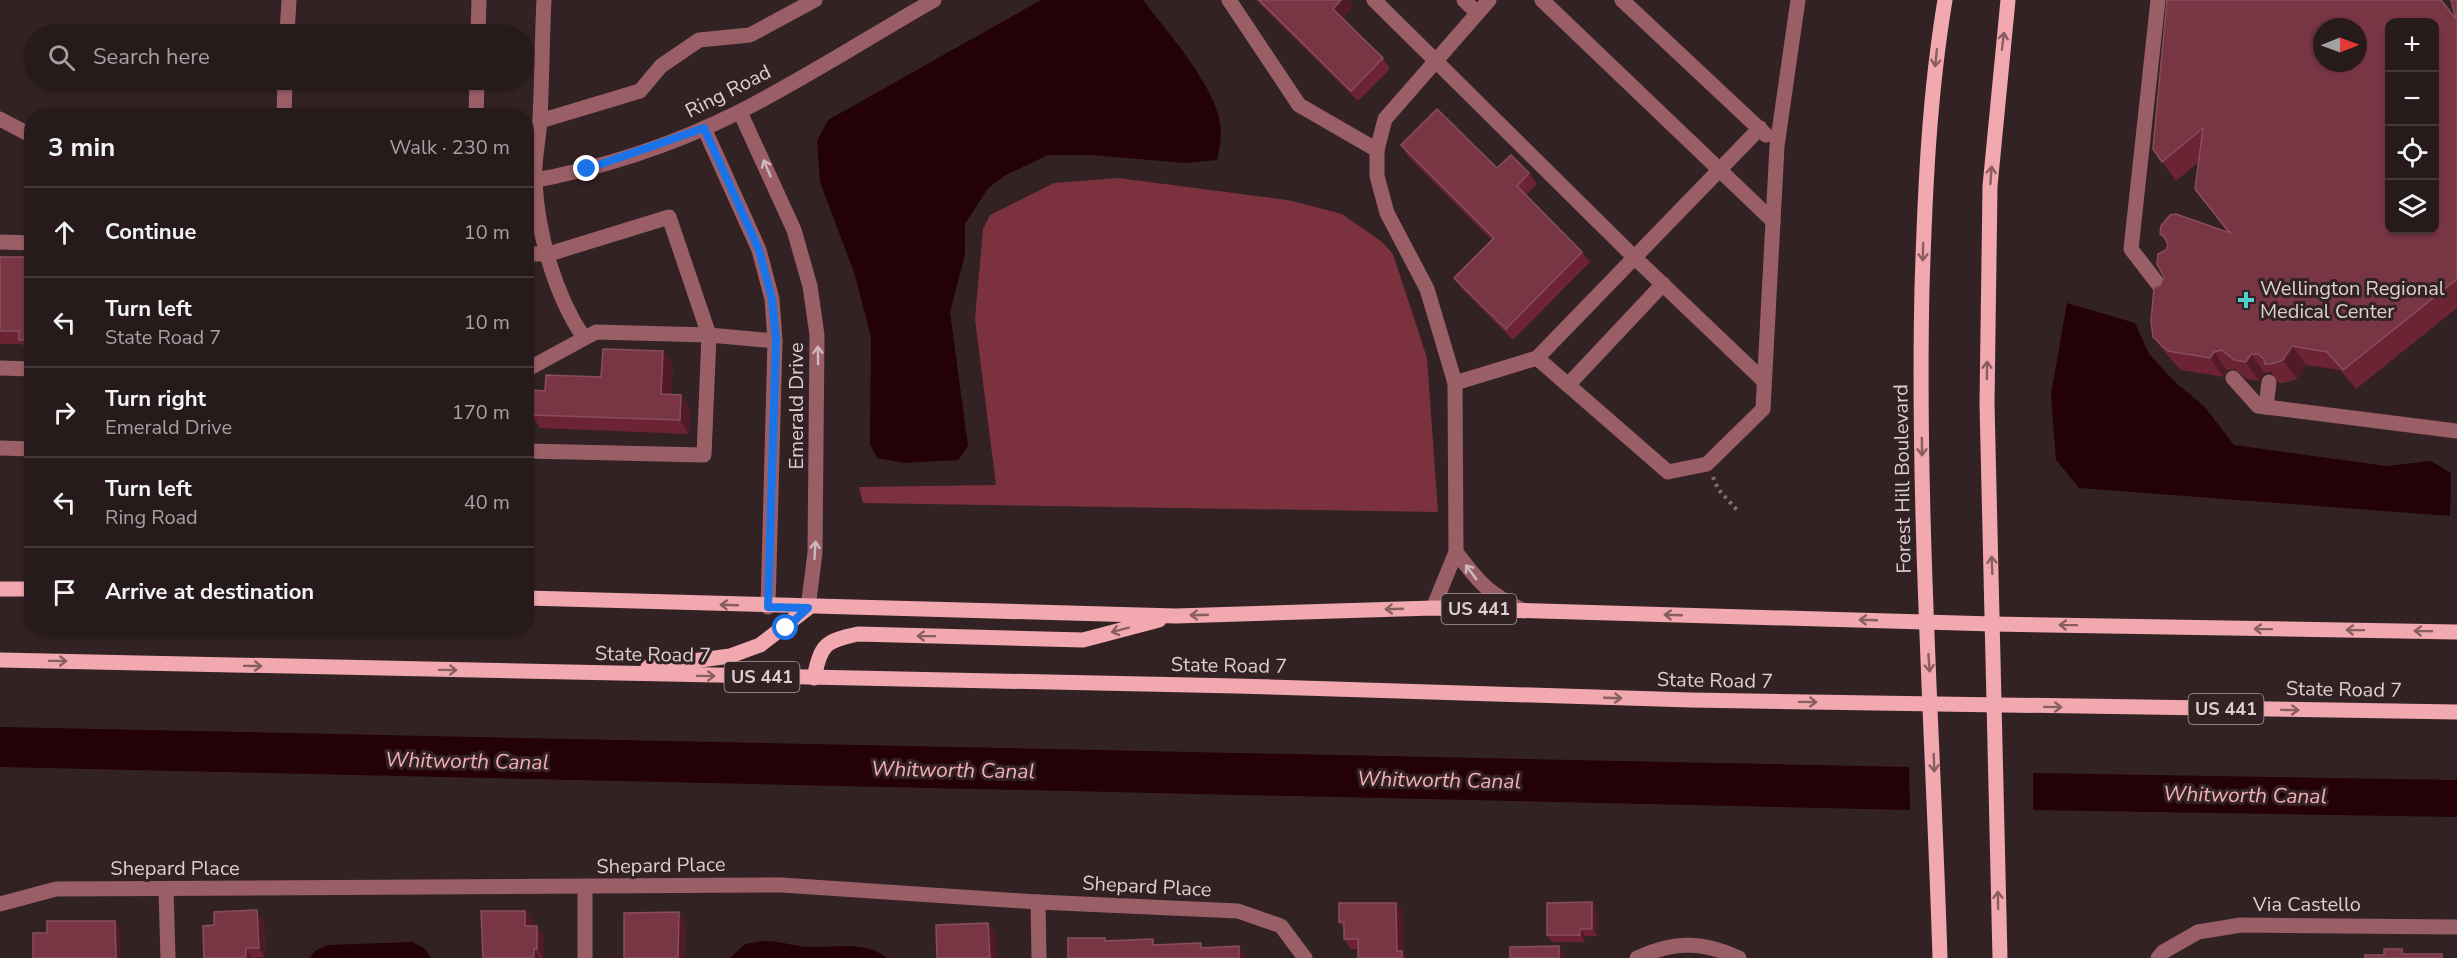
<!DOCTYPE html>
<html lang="en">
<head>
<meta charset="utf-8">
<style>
	:root { --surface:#261a1b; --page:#2e2324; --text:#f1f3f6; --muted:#a4a1a3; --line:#42383a }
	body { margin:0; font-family:"Nunito Sans",sans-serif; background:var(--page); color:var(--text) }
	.controls { position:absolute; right:18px; top:18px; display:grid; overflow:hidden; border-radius:12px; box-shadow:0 2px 4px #0004 }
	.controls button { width:54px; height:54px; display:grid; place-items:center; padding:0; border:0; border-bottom:2px solid var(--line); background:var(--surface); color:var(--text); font:30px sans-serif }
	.compass { position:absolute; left:2313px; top:18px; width:54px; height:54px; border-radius:50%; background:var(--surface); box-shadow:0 2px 4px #0004; rotate:89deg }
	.stop { position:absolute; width:18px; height:18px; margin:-14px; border:4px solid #1a73e8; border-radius:50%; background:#fff }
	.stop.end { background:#1a73e8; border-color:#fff; box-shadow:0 2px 6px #0008 }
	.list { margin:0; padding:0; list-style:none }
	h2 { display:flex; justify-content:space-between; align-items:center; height:78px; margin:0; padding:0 24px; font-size:26px }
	h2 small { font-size:20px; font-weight:400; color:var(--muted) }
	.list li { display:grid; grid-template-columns:39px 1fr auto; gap:18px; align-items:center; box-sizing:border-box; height:90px; padding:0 24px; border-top:2px solid var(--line) }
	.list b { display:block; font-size:22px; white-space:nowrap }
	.list p { margin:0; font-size:20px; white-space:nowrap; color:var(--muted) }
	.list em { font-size:20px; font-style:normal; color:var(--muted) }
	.icon { flex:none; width:33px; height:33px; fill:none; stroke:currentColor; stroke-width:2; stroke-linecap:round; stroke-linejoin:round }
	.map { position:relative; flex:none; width:2457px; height:958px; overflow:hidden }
	.search { position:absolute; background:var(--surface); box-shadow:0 2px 4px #0004; left:24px; top:24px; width:510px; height:66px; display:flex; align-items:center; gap:15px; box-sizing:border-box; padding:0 21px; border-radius:33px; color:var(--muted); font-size:22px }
	.panel { position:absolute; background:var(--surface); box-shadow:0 2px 4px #0004; left:24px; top:108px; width:510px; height:528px; border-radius:24px }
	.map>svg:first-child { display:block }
	.green { fill:#7b313e }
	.water { fill:#240007 }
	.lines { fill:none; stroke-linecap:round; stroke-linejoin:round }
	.path { stroke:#7e7172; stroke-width:4; stroke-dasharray:3 4.5; stroke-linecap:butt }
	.minor { stroke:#9a5f66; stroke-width:15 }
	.major { stroke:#f1a8af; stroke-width:15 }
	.wall { fill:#6c2334 }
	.shaded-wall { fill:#501b26 }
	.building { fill:#783645; stroke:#884e5b; stroke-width:1.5; fill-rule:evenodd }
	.oneway { stroke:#885e63 }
	.oneway2 { stroke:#ceb9bc }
	.route { stroke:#1a73e8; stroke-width:8 }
	.poi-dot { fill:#53cdca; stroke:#322224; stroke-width:2 }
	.labels { text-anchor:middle; stroke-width:6; stroke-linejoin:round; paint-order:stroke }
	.shield { fill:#322224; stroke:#a89c9d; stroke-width:1.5 }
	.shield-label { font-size:18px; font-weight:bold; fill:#dbd0d1 }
	.street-label { font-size:20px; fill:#dbd0d1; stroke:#322224 }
	.poi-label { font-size:20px; fill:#dbd0d1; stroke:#322224; text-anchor:start }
	.water-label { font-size:21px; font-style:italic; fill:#f5adb5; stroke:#322224 }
</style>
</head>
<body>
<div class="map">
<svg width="2457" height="958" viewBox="0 0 2457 958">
	<rect width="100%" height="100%" fill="#322224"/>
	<path class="green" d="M1118 178 1288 200 1342 214 1382 242 1393 254 1427 358 1438 512 863 503 859 487 996 485 975 319 983 229 990 215 1054 183Z"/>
	<g class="water">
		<path d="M1041 0H1143C1167 32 1221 91 1221 132 1221 141 1219 151 1217 160L1185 163 1092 155H1048L1006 175 988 188 965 224V254L950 312 968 446 958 460 904 463 877 458 870 444 871 337 854 272 820 182 817 141 828 120Z"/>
		<path d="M2067 303 2135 323 2149 354 2175 382 2204 406 2234 445 2386 466 2431 461 2451 473 2450 516 2079 488 2056 460 2051 394Z"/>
		<path d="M0 727 1909 767 1910 810 0 767Z"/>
		<path d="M2033 773 2457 780V817L2033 810Z"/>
		<path d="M762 941C776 941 787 944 800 946 826 950 865 938 886 958H730L745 944Z"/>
		<path d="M412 942 424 948 431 958H310L315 951 328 945Z"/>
	</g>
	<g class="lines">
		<path class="path" d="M1713 477 1718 489 1738 511"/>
		<g class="minor">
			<path d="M544 0C542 40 542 79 540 119 539 140 533 162 535 183 538 235 555 295 584 338"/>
			<path d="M1229 0 1299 105 1377 150"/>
			<path d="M1374 0 1634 257 1764 381"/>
			<path d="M1464 0 1477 13"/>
			<path d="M1542 0 1773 221"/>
			<path d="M1622 0 1766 135"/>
			<path d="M2158 0 2131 249 2168 297"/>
			<path d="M287 34 289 0"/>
			<path d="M478 34 479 0"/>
			<path d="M740 112 794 230 810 286 817 335 815 553 808 608"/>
			<path d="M284 116 285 80"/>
			<path d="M476 116 477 80"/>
			<path d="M0 119 32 136"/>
			<path d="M540 121 640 91 661 66 699 40 750 35 815 0"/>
			<path d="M704 128 759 250 772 299 775 341 768 607"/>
			<path d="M526 182C599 169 673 145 739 112 806 78 869 37 934 0"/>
			<path d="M0 242 32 243"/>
			<path d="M526 254H549L669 217 709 335 704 455 526 451"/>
			<path d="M1537 358 1668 472 1707 464 1763 409 1777 146 1798 0"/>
			<path d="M0 368 32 369"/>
			<path d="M526 370 596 332 709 335 775 341"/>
			<path d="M2233 378 2258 406 2457 431"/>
			<path d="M1455 383 1537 358 1760 128"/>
			<path d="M1568 385 1663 284"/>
			<path d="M2266 407 2269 382"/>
			<path d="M0 448 32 449"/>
			<path d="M1456 552C1480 584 1488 593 1524 611"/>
			<path d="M1433 608 1456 552 1455 383 1427 289 1387 213 1377 176V150L1385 119 1489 0"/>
			<path d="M585 887V958"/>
			<path d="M166 890 168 958"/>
			<path d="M1038 902 1039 958"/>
			<path d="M0 904 56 889 782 885 1038 902 1238 911 1281 926 1305 958"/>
			<path d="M1637 958C1673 941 1703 941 1739 958"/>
			<path d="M2158 958 2163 952 2198 932 2241 925 2457 927"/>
		</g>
		<g class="major">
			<path d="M0 589H32"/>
			<path d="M526 598 1176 616 1433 608 1993 624 2457 632"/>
			<path d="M0 660 1237 686 1690 700 2457 712"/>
			<path d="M648 667 730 656 760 645 808 608"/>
			<path d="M814 678C821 645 824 641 858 634L1083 640 1159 620"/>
			<path d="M1940 958C1933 735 1917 511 1922 288 1925 191 1929 96 1945 0"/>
			<path d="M2000 958 1987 403 1990 186 2008 0"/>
		</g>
	</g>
	<g class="wall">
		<path d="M1256 0H1348L1353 6 1342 18 1383 58 1390 69 1358 101Z"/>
		<path d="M2457 0V308L2356 389 2340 370 2306 365 2297 379 2284 383H2279L2271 372 2265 373 2259 381 2247 379 2235 369 2227 370 2224 377 2181 370 2167 355 2153 337 2161 285 2164 277 2166 250 2168 246 2160 234 2227 232 2195 189 2199 162 2176 181 2153 149 2456 19Z"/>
		<path d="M1401 145 1497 168 1529 173 1537 184 1526 195 1582 252 1590 262 1513 340 1461 288 1454 278 1492 240 1408 156Z"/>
		<path d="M0 257H32V354H29L22 344H0Z"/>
		<path d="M663 351 673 365 671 395H681L690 409 689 434 540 428 531 415 545 391 601 377Z"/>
		<path d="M1592 902 1597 909V936H1585V942H1552L1547 935Z"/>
		<path d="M525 911 533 922V926H537L544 936V958H483Z"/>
		<path d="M1403 912 1404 953 1407 958H1358V949H1351L1344 939V929L1339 922Z"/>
		<path d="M264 920 265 957 252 958H204L214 925Z"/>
	</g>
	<g class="shaded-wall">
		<path d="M1341 0H1348L1353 6 1340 19 1333 9Z"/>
		<path d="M2292 346 2306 365 2297 379 2283 360Z"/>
		<path d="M663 351 673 365 671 408 661 394Z"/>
		<path d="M2214 352 2227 370 2224 377 2210 358Z"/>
		<path d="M2251 354 2265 373 2259 381 2246 362Z"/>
		<path d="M681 395 690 409 689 434 680 420Z"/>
		<path d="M1592 902 1597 909V936L1592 929Z"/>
		<path d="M1396 903 1403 912 1404 953 1407 958H1402L1397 951Z"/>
		<path d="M257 910 264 920 265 957 259 948Z"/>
		<path d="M525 911 533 922V936L525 926Z"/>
		<path d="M679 912 685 922V958H678Z"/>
		<path d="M115 921 120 928 121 958H116Z"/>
		<path d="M988 923 995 934 997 958H990Z"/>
		<path d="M537 926 544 936V958H543L537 949Z"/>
		<path d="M1580 929 1585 936V942L1580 935Z"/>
		<path d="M1239 946 1246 956V958H1239Z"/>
		<path d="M1559 946 1564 953V958H1559Z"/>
		<path d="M246 948 252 958H246Z"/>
		<path d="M534 949 540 958H534Z"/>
	</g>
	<g class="building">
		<path d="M1259 0H1341L1333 9 1383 58 1351 91Z"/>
		<path d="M2167 0H2441L2456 19 2451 0H2457V279L2343 370 2327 352 2292 346 2283 360 2271 364H2265L2264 359 2258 354H2251L2246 362 2234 360 2222 350 2214 352 2210 358 2168 351 2153 337 2151 321 2154 288 2161 285 2164 277 2157 264 2158 254 2166 250 2168 245 2165 237 2160 234 2161 226 2170 215 2176 214 2230 233 2195 189 2203 128 2162 162 2153 149ZM2390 22H2434V230H2390ZM2322 27H2358V63H2322Z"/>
		<path d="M1437 109 1497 168 1511 155 1529 173 1517 186 1582 252 1506 329 1454 278 1494 238 1401 145Z"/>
		<path d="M0 257H32V340H19V331H0Z"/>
		<path d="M603 349 663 351 661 394 681 395 680 420 531 415 532 390 545 391 546 375 601 377Z"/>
		<path d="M1592 902V929H1580V935H1547V903Z"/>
		<path d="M1339 903H1396L1397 951H1402V958H1358V939H1344V922H1339Z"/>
		<path d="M257 910 259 948H246V958H204L203 926 214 925V912Z"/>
		<path d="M481 911H525V926H537V949H534V958H483Z"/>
		<path d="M679 912 678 958H624V913Z"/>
		<path d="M47 921H115L116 958H33V933H47Z"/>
		<path d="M988 923 990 958H937L936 925Z"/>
		<path d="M1068 938H1105V941L1153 939V945L1201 943V948L1239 946V958H1068Z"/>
		<path d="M1559 946V958H1510V947Z"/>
		<path d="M2384 949H2402V954H2442V958H2365V955H2384Z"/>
	</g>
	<defs><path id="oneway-shaft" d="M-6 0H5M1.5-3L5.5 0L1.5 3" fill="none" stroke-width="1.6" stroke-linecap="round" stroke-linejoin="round" transform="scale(1.5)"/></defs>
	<g class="oneway">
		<use href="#oneway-shaft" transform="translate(2003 41) rotate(-83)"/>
		<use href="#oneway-shaft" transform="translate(1936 58) rotate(96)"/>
		<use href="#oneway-shaft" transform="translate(1991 175) rotate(-86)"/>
		<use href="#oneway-shaft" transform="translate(1923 252) rotate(91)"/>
		<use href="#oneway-shaft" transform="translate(1987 370) rotate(-89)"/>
		<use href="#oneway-shaft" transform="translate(1922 447) rotate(89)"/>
		<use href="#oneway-shaft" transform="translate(1992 565) rotate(-92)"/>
		<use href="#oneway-shaft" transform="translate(729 605) rotate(-178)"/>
		<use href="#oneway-shaft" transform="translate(1394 609) rotate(178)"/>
		<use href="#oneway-shaft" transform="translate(1199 615) rotate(178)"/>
		<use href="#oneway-shaft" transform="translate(1673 615) rotate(-178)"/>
		<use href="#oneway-shaft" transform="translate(1868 620) rotate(-178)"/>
		<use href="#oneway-shaft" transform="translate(2068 625) rotate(-179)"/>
		<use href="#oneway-shaft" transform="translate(2263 629) rotate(-179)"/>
		<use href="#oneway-shaft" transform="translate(1120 630) rotate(165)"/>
		<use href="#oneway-shaft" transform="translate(2355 630) rotate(-179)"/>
		<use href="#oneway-shaft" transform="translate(2423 631) rotate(-179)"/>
		<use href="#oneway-shaft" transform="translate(926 636) rotate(-179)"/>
		<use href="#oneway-shaft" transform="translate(58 661) rotate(1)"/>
		<use href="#oneway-shaft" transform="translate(1929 663) rotate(86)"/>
		<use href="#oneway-shaft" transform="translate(253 666) rotate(1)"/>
		<use href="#oneway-shaft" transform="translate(448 670) rotate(1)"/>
		<use href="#oneway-shaft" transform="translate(706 676) rotate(1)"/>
		<use href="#oneway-shaft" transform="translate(1613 698) rotate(2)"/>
		<use href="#oneway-shaft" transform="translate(1808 702) rotate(1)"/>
		<use href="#oneway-shaft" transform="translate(2053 707) rotate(1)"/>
		<use href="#oneway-shaft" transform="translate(2290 710) rotate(1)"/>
		<use href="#oneway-shaft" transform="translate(1934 763) rotate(88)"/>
		<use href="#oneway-shaft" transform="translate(1998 900) rotate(-91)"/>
	</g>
	<g class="oneway2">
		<use href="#oneway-shaft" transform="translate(767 168) rotate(-113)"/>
		<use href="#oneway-shaft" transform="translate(818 355) rotate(-91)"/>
		<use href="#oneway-shaft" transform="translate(815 550) rotate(-87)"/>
		<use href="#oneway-shaft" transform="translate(1471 572) rotate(-126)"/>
	</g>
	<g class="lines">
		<path class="route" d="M587 169 704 128 759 250 772 299 776 340 768 607 808 608 786 628"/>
	</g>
	<path class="poi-dot" d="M2243 291h6v6h6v6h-6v6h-6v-6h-6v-6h6z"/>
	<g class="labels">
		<g class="shield">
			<rect x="1441.5" y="594" width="75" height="30" rx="4.5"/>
			<rect x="724.5" y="662" width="75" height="30" rx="4.5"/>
			<rect x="2188.5" y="694" width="75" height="30" rx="4.5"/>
		</g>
		<g class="shield-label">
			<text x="1479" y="615">US 441</text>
			<text x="762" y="683">US 441</text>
			<text x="2226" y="715">US 441</text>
		</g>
		<g class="street-label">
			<text transform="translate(728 91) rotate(-27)" y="7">Ring Road</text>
			<text transform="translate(796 406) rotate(-90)" y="7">Emerald Drive</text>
			<text transform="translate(1902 479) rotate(-91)" y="7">Forest Hill Boulevard</text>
			<text transform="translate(653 654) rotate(1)" y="7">State Road 7</text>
			<text transform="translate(1229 665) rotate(1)" y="7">State Road 7</text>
			<text transform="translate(1715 680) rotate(1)" y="7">State Road 7</text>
			<text transform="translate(2344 689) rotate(1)" y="7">State Road 7</text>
			<text transform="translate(661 865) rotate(-1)" y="7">Shepard Place</text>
			<text x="175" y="875">Shepard Place</text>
			<text transform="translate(1147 886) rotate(3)" y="7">Shepard Place</text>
			<text x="2307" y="911">Via Castello</text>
		</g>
		<g class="poi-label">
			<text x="2260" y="295">Wellington Regional<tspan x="2260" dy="23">Medical Center</tspan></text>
		</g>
		<g class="water-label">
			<text transform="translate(467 761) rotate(1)" y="7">Whitworth Canal</text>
			<text transform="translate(953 770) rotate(1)" y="7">Whitworth Canal</text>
			<text transform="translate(1439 780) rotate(1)" y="7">Whitworth Canal</text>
			<text transform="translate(2245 795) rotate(1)" y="7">Whitworth Canal</text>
		</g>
	</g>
</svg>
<div class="controls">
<button>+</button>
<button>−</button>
<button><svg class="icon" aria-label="locate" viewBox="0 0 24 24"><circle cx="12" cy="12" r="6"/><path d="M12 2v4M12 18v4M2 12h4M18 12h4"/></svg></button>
<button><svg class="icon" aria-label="layers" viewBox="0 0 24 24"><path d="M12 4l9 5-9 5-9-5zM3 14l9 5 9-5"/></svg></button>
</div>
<svg class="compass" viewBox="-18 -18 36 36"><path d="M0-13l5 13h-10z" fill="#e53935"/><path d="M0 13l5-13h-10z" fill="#a4a1a3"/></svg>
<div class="stop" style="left:786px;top:628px"></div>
<div class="stop end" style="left:587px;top:169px"></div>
<div class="search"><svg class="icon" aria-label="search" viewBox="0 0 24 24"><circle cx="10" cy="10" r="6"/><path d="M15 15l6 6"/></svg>Search here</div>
<section class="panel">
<h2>3 min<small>Walk · 230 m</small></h2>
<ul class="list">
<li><svg class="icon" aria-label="ahead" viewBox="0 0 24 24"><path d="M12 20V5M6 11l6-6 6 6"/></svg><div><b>Continue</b></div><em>10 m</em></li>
<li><svg class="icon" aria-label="left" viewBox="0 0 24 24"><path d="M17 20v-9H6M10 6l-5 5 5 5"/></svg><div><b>Turn left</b><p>State Road 7</p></div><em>10 m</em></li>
<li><svg class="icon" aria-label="right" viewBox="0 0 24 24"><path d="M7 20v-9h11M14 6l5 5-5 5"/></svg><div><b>Turn right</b><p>Emerald Drive</p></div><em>170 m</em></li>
<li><svg class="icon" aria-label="left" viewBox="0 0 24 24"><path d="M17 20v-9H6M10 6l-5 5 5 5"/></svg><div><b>Turn left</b><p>Ring Road</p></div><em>40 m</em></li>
<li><svg class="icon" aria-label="arrive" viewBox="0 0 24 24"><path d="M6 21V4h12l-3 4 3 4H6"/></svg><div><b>Arrive at destination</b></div></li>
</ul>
</section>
</div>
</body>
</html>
